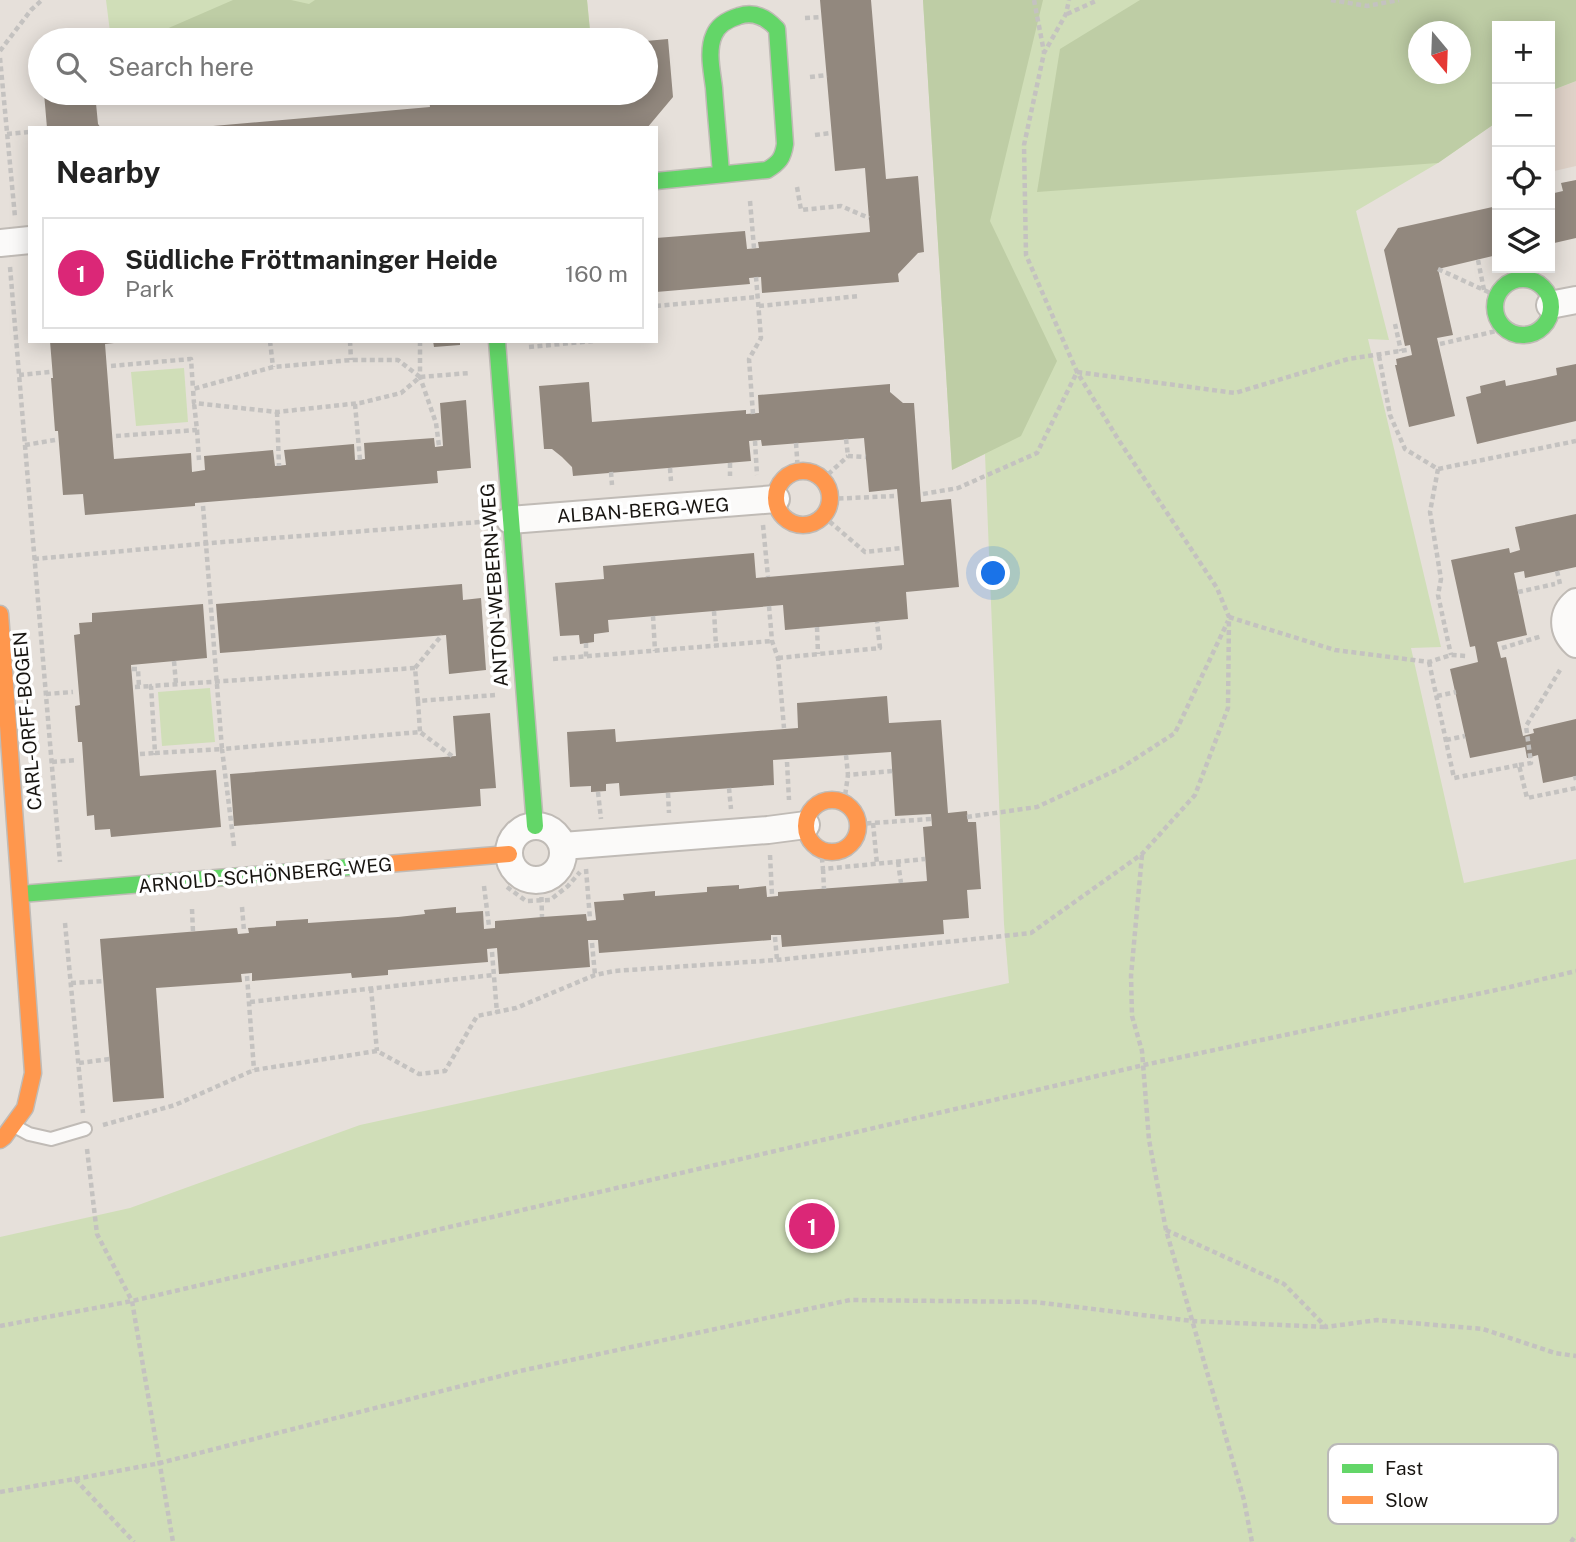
<!DOCTYPE html>
<html lang="en">
<head>
<meta charset="utf-8">
<style>
	:root { --surface:#fff; --page:#f6f6f6; --text:#222; --muted:#767676; --line:#e0e0e0; --accent:#db2777 }
	body { margin:0; font-family:"Public Sans",sans-serif; background:var(--page); color:var(--text) }
	.controls { position:absolute; right:21px; top:21px; display:grid; overflow:hidden; border-radius:0px; box-shadow:0 4px 18px #0003 }
	.controls button { width:63px; height:63px; display:grid; place-items:center; padding:0; border:0; border-bottom:2px solid var(--line); background:var(--surface); color:var(--text); font:35px sans-serif }
	.compass { position:absolute; left:1408px; top:21px; width:63px; height:63px; border-radius:50%; background:var(--surface); box-shadow:0 4px 18px #0003; rotate:161deg }
	.you { position:absolute; left:994px; top:574px; width:24px; height:24px; margin:-18px; border:5px solid #fff; border-radius:50%; background:#1a73e8; box-shadow:0 0 0 10px #1a73e833 }
	.badge { display:grid; place-items:center; width:46px; height:46px; border-radius:50%; background:var(--accent); color:#fff; font-size:23px; font-weight:700 }
	.pin { position:absolute; translate:-50% -50%; border:4px solid #fff; box-shadow:0 2px 7px #0006 }
	.list { margin:0; padding:0; list-style:none }
	h2 { display:flex; justify-content:space-between; align-items:center; height:91px; margin:0; padding:0 28px; font-size:30px }
	h2 small { font-size:23px; font-weight:400; color:var(--muted) }
	.list li { display:grid; grid-template-columns:46px 1fr auto; gap:21px; align-items:center; box-sizing:border-box; height:112px; margin:0 14px 14px; padding:0 14px; border:2px solid var(--line); border-radius:0px }
	.list b { display:block; font-size:26px; white-space:nowrap }
	.list p { margin:0; font-size:23px; white-space:nowrap; color:var(--muted) }
	.list em { font-size:23px; font-style:normal; color:var(--muted) }
	.icon { flex:none; width:38px; height:38px; fill:none; stroke:currentColor; stroke-width:2; stroke-linecap:round; stroke-linejoin:round }
	.map { position:relative; flex:none; width:1576px; height:1542px; overflow:hidden }
	.search { position:absolute; background:var(--surface); box-shadow:0 4px 18px #0003; left:28px; top:28px; width:630px; height:77px; display:flex; align-items:center; gap:18px; box-sizing:border-box; padding:0 24px; border-radius:38px; color:var(--muted); font-size:26px }
	.panel { position:absolute; background:var(--surface); box-shadow:0 4px 18px #0003; left:28px; top:126px; width:630px; height:217px; border-radius:0px }
	.map>svg:first-child { display:block }
	.built { fill:#dfd2c8 }
	.green { fill:#d0deb8; fill-rule:evenodd }
	.forest { fill:#becda5; fill-rule:evenodd }
	.building { fill:#92887e }
	.lines { fill:none; stroke-linecap:round; stroke-linejoin:round }
	.lane-casing { stroke:#c0bbb6; stroke-width:16 }
	.street-casing { stroke:#c0bbb6; stroke-width:30 }
	.fast-casing { stroke:#c0bbb6; stroke-width:19 }
	.slow-casing { stroke:#c0bbb6; stroke-width:19 }
	.path { stroke:#c4c2c0; stroke-width:4.5; stroke-dasharray:5 3.5; stroke-linecap:butt }
	.lane { stroke:#fbfaf9; stroke-width:12 }
	.street { stroke:#fbfaf9; stroke-width:26 }
	.fast { stroke:#63d668; stroke-width:16 }
	.slow { stroke:#ff974d; stroke-width:16 }
	.labels { text-anchor:middle; stroke-width:7; stroke-linejoin:round; paint-order:stroke }
	.street-label { font-size:19px; fill:#181511; stroke:#fff }
	.key { fill:#fff; stroke:#bab9b8; stroke-width:2 }
	.key-label { font-size:19px; fill:#181511 }
</style>
</head>
<body>
<div class="map">
<svg width="1576" height="1542" viewBox="0 0 1576 1542">
	<rect width="100%" height="100%" fill="#e6e0da"/>
	<path class="built" d="M1576 81V166L1550 172V91Z"/>
	<g class="green">
		<path d="M106 0H587L590 31 475 40H111Z"/>
		<path d="M923 0H1576V81L1550 91V26H1497V122L1438 163 1356 211 1389 340 1368 339 1441 647 1411 648 1464 883 1576 859V1542H0V1237L130 1208 360 1125 1009 983 1004 924 985 454 952 470ZM1418 32H1460V74H1418Z"/>
		<path d="M184 368 188 422 136 426 131 372Z"/>
		<path d="M210 688 215 742 162 746 158 692Z"/>
	</g>
	<g class="forest">
		<path d="M233 0H291L309 4 315 0H587L590 31 475 40H141Z"/>
		<path d="M923 0H1043L990 221 1057 361 1021 436 952 470Z"/>
		<path d="M1140 0H1576V81L1550 91V26H1497V122L1438 163 1037 192 1060 49ZM1418 32H1460V74H1418Z"/>
	</g>
	<g class="building">
		<path d="M820 0H871L886 179 918 176 924 252 918 253 898 274 899 282 762 293 761 277 749 278 750 284 656 292V238L745 231 747 249 759 248 758 242 870 232 865 168 835 171Z"/>
		<path d="M668 39 673 97 647 128H213V126L430 107 429 97 482 93H524V99L601 93H646V41Z"/>
		<path d="M44 93H95L98 124 101 128H47Z"/>
		<path d="M1576 180V238L1550 244V194L1563 191 1561 183Z"/>
		<path d="M1497 206V255L1438 269 1453 335 1437 338 1455 416 1409 427 1395 365H1397L1396 359 1412 355 1410 345 1405 346 1384 250 1398 228Z"/>
		<path d="M50 341H114V343L105 344 114 459 191 453 192 472 205 470 204 456 273 450 275 466 286 465 284 450 354 444 355 460 365 459 364 443 434 438 435 447 443 446 440 403 466 400 471 468 437 471 438 483 195 503V506L85 515 83 494 63 495 58 431H55L51 378H53Z"/>
		<path d="M433 341H460V345L434 347Z"/>
		<path d="M1576 364V421L1477 444 1466 397 1481 393 1480 386 1505 380 1506 386 1539 379 1557 375 1556 368Z"/>
		<path d="M589 382 592 422 746 410V414L759 413 758 395 890 384V392L903 403H914L921 502 951 499 959 587 906 592 908 619 785 630 783 605 608 620 609 632 594 634V642L580 644 579 635 560 636 555 583 604 579 603 566 754 553 756 578 904 565 897 489 869 492 864 438 762 446 761 440 749 441 751 461 573 476 572 467 562 457 552 449H544L539 386Z"/>
		<path d="M1576 514V567L1525 578 1524 571 1514 573 1527 635 1497 642 1501 658 1506 657 1523 736 1534 733 1533 729 1576 719V776L1543 783 1538 755 1527 758 1525 747 1470 758 1450 669 1478 662 1475 646 1470 647 1451 560 1509 548 1510 553 1520 550 1515 527Z"/>
		<path d="M462 584 463 600 481 598 486 670 449 674 446 635 220 653 216 604Z"/>
		<path d="M203 604 207 658 131 665 132 677 140 776 216 770 221 827 111 837 110 829 95 830 94 815 87 816 82 742H78L75 706 80 705 74 635 80 634 79 623 92 622V613Z"/>
		<path d="M887 696 889 723 941 720 948 813 967 811 968 822H976L981 889 967 890 969 918 943 920 944 934 782 947 781 935H771V940L599 953 598 940H588L590 967 499 974 497 948 487 949 488 962 388 970V975L352 978 351 973 252 981V973L241 974 242 982 156 988 164 1098 113 1102 100 939 237 928 238 934 249 933 248 928 276 926V921L308 919V923L398 917 425 914 424 910 456 907V913L483 911 484 929 495 928V921L542 917 586 914 587 921 596 920 594 902 624 900 623 894 655 891V896L707 892V887L739 885V889L766 886 767 897 778 896V892L927 881 923 827 932 826 931 814 895 816 891 752 773 760 774 785 620 796 619 783 606 784V791L591 792V786L570 787 567 732 615 729 616 742 798 728 797 703Z"/>
		<path d="M490 713 496 788 480 789 481 806 234 826 230 774 456 756 453 716Z"/>
	</g>
	<g class="lines">
		<g class="lane-casing">
			<path id="lane" d="M16 1127 29 1134 51 1139 85 1129"/>
		</g>
		<g class="street-casing">
			<g id="street">
				<path d="M0 243 30 240"/>
				<path d="M1550 305 1576 300"/>
				<path d="M510 520 776 499"/>
				<path d="M1576 602C1561 614 1562 631 1576 644"/>
				<circle cx="536" cy="853" r="27"/>
				<path d="M563 846 768 830 806 825"/>
			</g>
		</g>
		<g class="fast-casing">
			<g id="fast">
				<path d="M656 181 767 170C779 163 783 158 785 144L777 29C767 18 754 11 739 16 729 19 718 25 714 35 707 51 712 71 714 88 716 117 719 145 721 174"/>
				<circle cx="1523" cy="307" r="28"/>
				<path d="M497 341 535 826"/>
				<path d="M21 894 363 866"/>
			</g>
		</g>
		<g class="slow-casing">
			<g id="slow">
				<circle cx="803" cy="498" r="27"/>
				<path d="M0 614 33 1073 25 1108 4 1137 0 1140"/>
				<circle cx="832" cy="826" r="26"/>
				<path d="M363 866 509 854"/>
			</g>
		</g>
		<g class="path">
			<path d="M1034 0 1044 52"/>
			<path d="M1331 0 1367 6 1399 0"/>
			<path d="M1067 14 1098 0"/>
			<path d="M805 18 821 17"/>
			<path d="M0 51 31 10 42 0"/>
			<path d="M0 58 15 217"/>
			<path d="M810 77 827 75"/>
			<path d="M7 134 30 132"/>
			<path d="M815 135 831 133"/>
			<path d="M797 187 801 210 841 206 869 218"/>
			<path d="M750 201 754 248"/>
			<path d="M1478 260 1484 290"/>
			<path d="M10 267 60 862"/>
			<path d="M1535 268 1537 274 1536 283"/>
			<path d="M1438 269 1497 296"/>
			<path d="M656 306 758 297"/>
			<path d="M759 306 859 296"/>
			<path d="M1395 324 1401 351"/>
			<path d="M270 341 273 367"/>
			<path d="M350 341 351 360"/>
			<path d="M420 341V377L436 423 439 446"/>
			<path d="M1440 344 1505 329"/>
			<path d="M529 347 593 341"/>
			<path d="M1379 356 1390 415 1405 449 1438 469 1576 441"/>
			<path d="M111 366 191 359 193 389"/>
			<path d="M19 375 50 372"/>
			<path d="M420 377 398 360H351L273 367 193 389 194 403 277 412 360 403 401 393 420 377 470 373"/>
			<path d="M355 404 360 460"/>
			<path d="M277 412 279 466"/>
			<path d="M753 414 749 359 761 338 756 277"/>
			<path d="M197 430 199 460"/>
			<path d="M116 436 197 430 194 403"/>
			<path d="M846 439 848 456 866 457"/>
			<path d="M755 441 757 475"/>
			<path d="M796 443 798 472"/>
			<path d="M25 445 55 440"/>
			<path d="M730 463V476"/>
			<path d="M670 468 671 481"/>
			<path d="M1438 469 1430 512 1441 579 1438 595 1451 655"/>
			<path d="M611 472 612 485"/>
			<path d="M822 480 848 456"/>
			<path d="M923 494 958 488 1037 453 1077 372 1235 393 1348 359 1407 350"/>
			<path d="M830 499 894 496"/>
			<path d="M203 506 222 749 155 753 151 686 415 668 418 701 495 695"/>
			<path d="M823 516 865 552 902 548"/>
			<path d="M763 525 768 577"/>
			<path d="M34 559 223 542 480 522"/>
			<path d="M1557 571 1560 584"/>
			<path d="M1518 592 1555 584"/>
			<path d="M769 606 772 641 778 658 784 728"/>
			<path d="M714 611 716 646"/>
			<path d="M653 616 655 651"/>
			<path d="M1229 617 1335 650 1429 662 1451 655 1467 656"/>
			<path d="M817 627 818 654"/>
			<path d="M586 643V657"/>
			<path d="M1502 648 1542 636"/>
			<path d="M778 658 880 648 877 622"/>
			<path d="M553 659 772 641"/>
			<path d="M174 661 176 684"/>
			<path d="M1429 662 1454 778 1519 765 1527 798 1576 788"/>
			<path d="M415 668 442 635"/>
			<path d="M132 669H138L139 687"/>
			<path d="M135 687 151 686"/>
			<path d="M46 694 73 692"/>
			<path d="M1437 696 1456 692"/>
			<path d="M418 701 420 732"/>
			<path d="M1446 740 1465 736"/>
			<path d="M140 754 155 753"/>
			<path d="M846 755 848 775 892 771"/>
			<path d="M52 762 77 760"/>
			<path d="M787 762 789 800"/>
			<path d="M1519 765 1531 763 1526 726 1560 670"/>
			<path d="M1575 776 1576 780"/>
			<path d="M729 788 731 809"/>
			<path d="M598 792 601 819"/>
			<path d="M668 793 669 813"/>
			<path d="M844 803 848 775"/>
			<path d="M967 817 1037 807 1121 768 1175 733 1228 621"/>
			<path d="M873 823 877 864"/>
			<path d="M858 824 931 819"/>
			<path d="M234 846 222 749 420 732 452 756"/>
			<path d="M821 849 823 869 925 859"/>
			<path d="M770 855 772 895"/>
			<path d="M1142 855 1131 976 1132 1016 1142 1051 1149 1140 1166 1230 1244 1500 1252 1542"/>
			<path d="M898 862 901 883"/>
			<path d="M586 869 590 919"/>
			<path d="M823 869 824 889"/>
			<path d="M541 880 542 917"/>
			<path d="M484 886 489 926"/>
			<path d="M507 887 526 901 550 900 568 886 580 872"/>
			<path d="M242 907 244 931"/>
			<path d="M192 909 193 932"/>
			<path d="M65 923 83 1113"/>
			<path d="M775 937 777 960"/>
			<path d="M592 943 595 975"/>
			<path d="M492 952 497 1013"/>
			<path d="M247 976 254 1070"/>
			<path d="M71 983 104 981"/>
			<path d="M371 988 377 1051"/>
			<path d="M250 1002 493 975"/>
			<path d="M79 1063 110 1059"/>
			<path d="M103 1125 175 1105 254 1070 377 1051 419 1074 445 1071 477 1016 516 1008 595 975 614 971 777 960 1031 933 1142 854 1195 795 1228 708 1229 617 1217 588 1118 439 1077 372 1026 255 1024 145 1044 53 1066 14 1069 0"/>
			<path d="M87 1149 97 1234 132 1301 173 1542"/>
			<path d="M1166 1230 1284 1284 1326 1327 1377 1320 1483 1329 1555 1353 1576 1356"/>
			<path d="M0 1326 132 1301 1144 1065 1510 987 1576 971"/>
			<path d="M75 1479 160 1463 520 1371 850 1300 1035 1302 1192 1321 1326 1327"/>
			<path d="M0 1492 75 1479 134 1542"/>
			<path d="M1571 1542 1576 1535"/>
		</g>
		<use href="#lane" class="lane"/>
		<use href="#street" class="street"/>
		<use href="#fast" class="fast"/>
		<use href="#slow" class="slow"/>
	</g>
	<g class="labels">
		<g class="street-label">
			<text transform="translate(643 510) rotate(-4)" y="7">ALBAN-BERG-WEG</text>
			<text transform="translate(494 585) rotate(-94)" y="7">ANTON-WEBERN-WEG</text>
			<text transform="translate(27 721) rotate(-95)" y="7">CARL-ORFF-BOGEN</text>
			<text transform="translate(265 875) rotate(-5)" y="7">ARNOLD-SCHÖNBERG-WEG</text>
		</g>
	</g>
	<rect x="1328" y="1444" width="230" height="80" rx="10" class="key"/>
	<rect x="1342" y="1464" width="31" height="9" fill="#63d668"/>
	<rect x="1342" y="1496" width="31" height="8" fill="#ff974d"/>
	<g class="key-label">
		<text x="1385" y="1475">Fast</text>
		<text x="1385" y="1507">Slow</text>
	</g>
</svg>
<div class="controls">
<button>+</button>
<button>−</button>
<button><svg class="icon" aria-label="locate" viewBox="0 0 24 24"><circle cx="12" cy="12" r="6"/><path d="M12 2v4M12 18v4M2 12h4M18 12h4"/></svg></button>
<button><svg class="icon" aria-label="layers" viewBox="0 0 24 24"><path d="M12 4l9 5-9 5-9-5zM3 14l9 5 9-5"/></svg></button>
</div>
<svg class="compass" viewBox="-18 -18 36 36"><path d="M0-13l5 13h-10z" fill="#e53935"/><path d="M0 13l5-13h-10z" fill="#767676"/></svg>
<div class="you"></div>
<div class="pin badge" style="left:812px;top:1226px">1</div>
<div class="search"><svg class="icon" aria-label="search" viewBox="0 0 24 24"><circle cx="10" cy="10" r="6"/><path d="M15 15l6 6"/></svg>Search here</div>
<section class="panel">
<h2>Nearby<small></small></h2>
<ul class="list">
<li><span class="badge">1</span><div><b>Südliche Fröttmaninger Heide</b><p>Park</p></div><em>160 m</em></li>
</ul>
</section>
</div>
</body>
</html>
